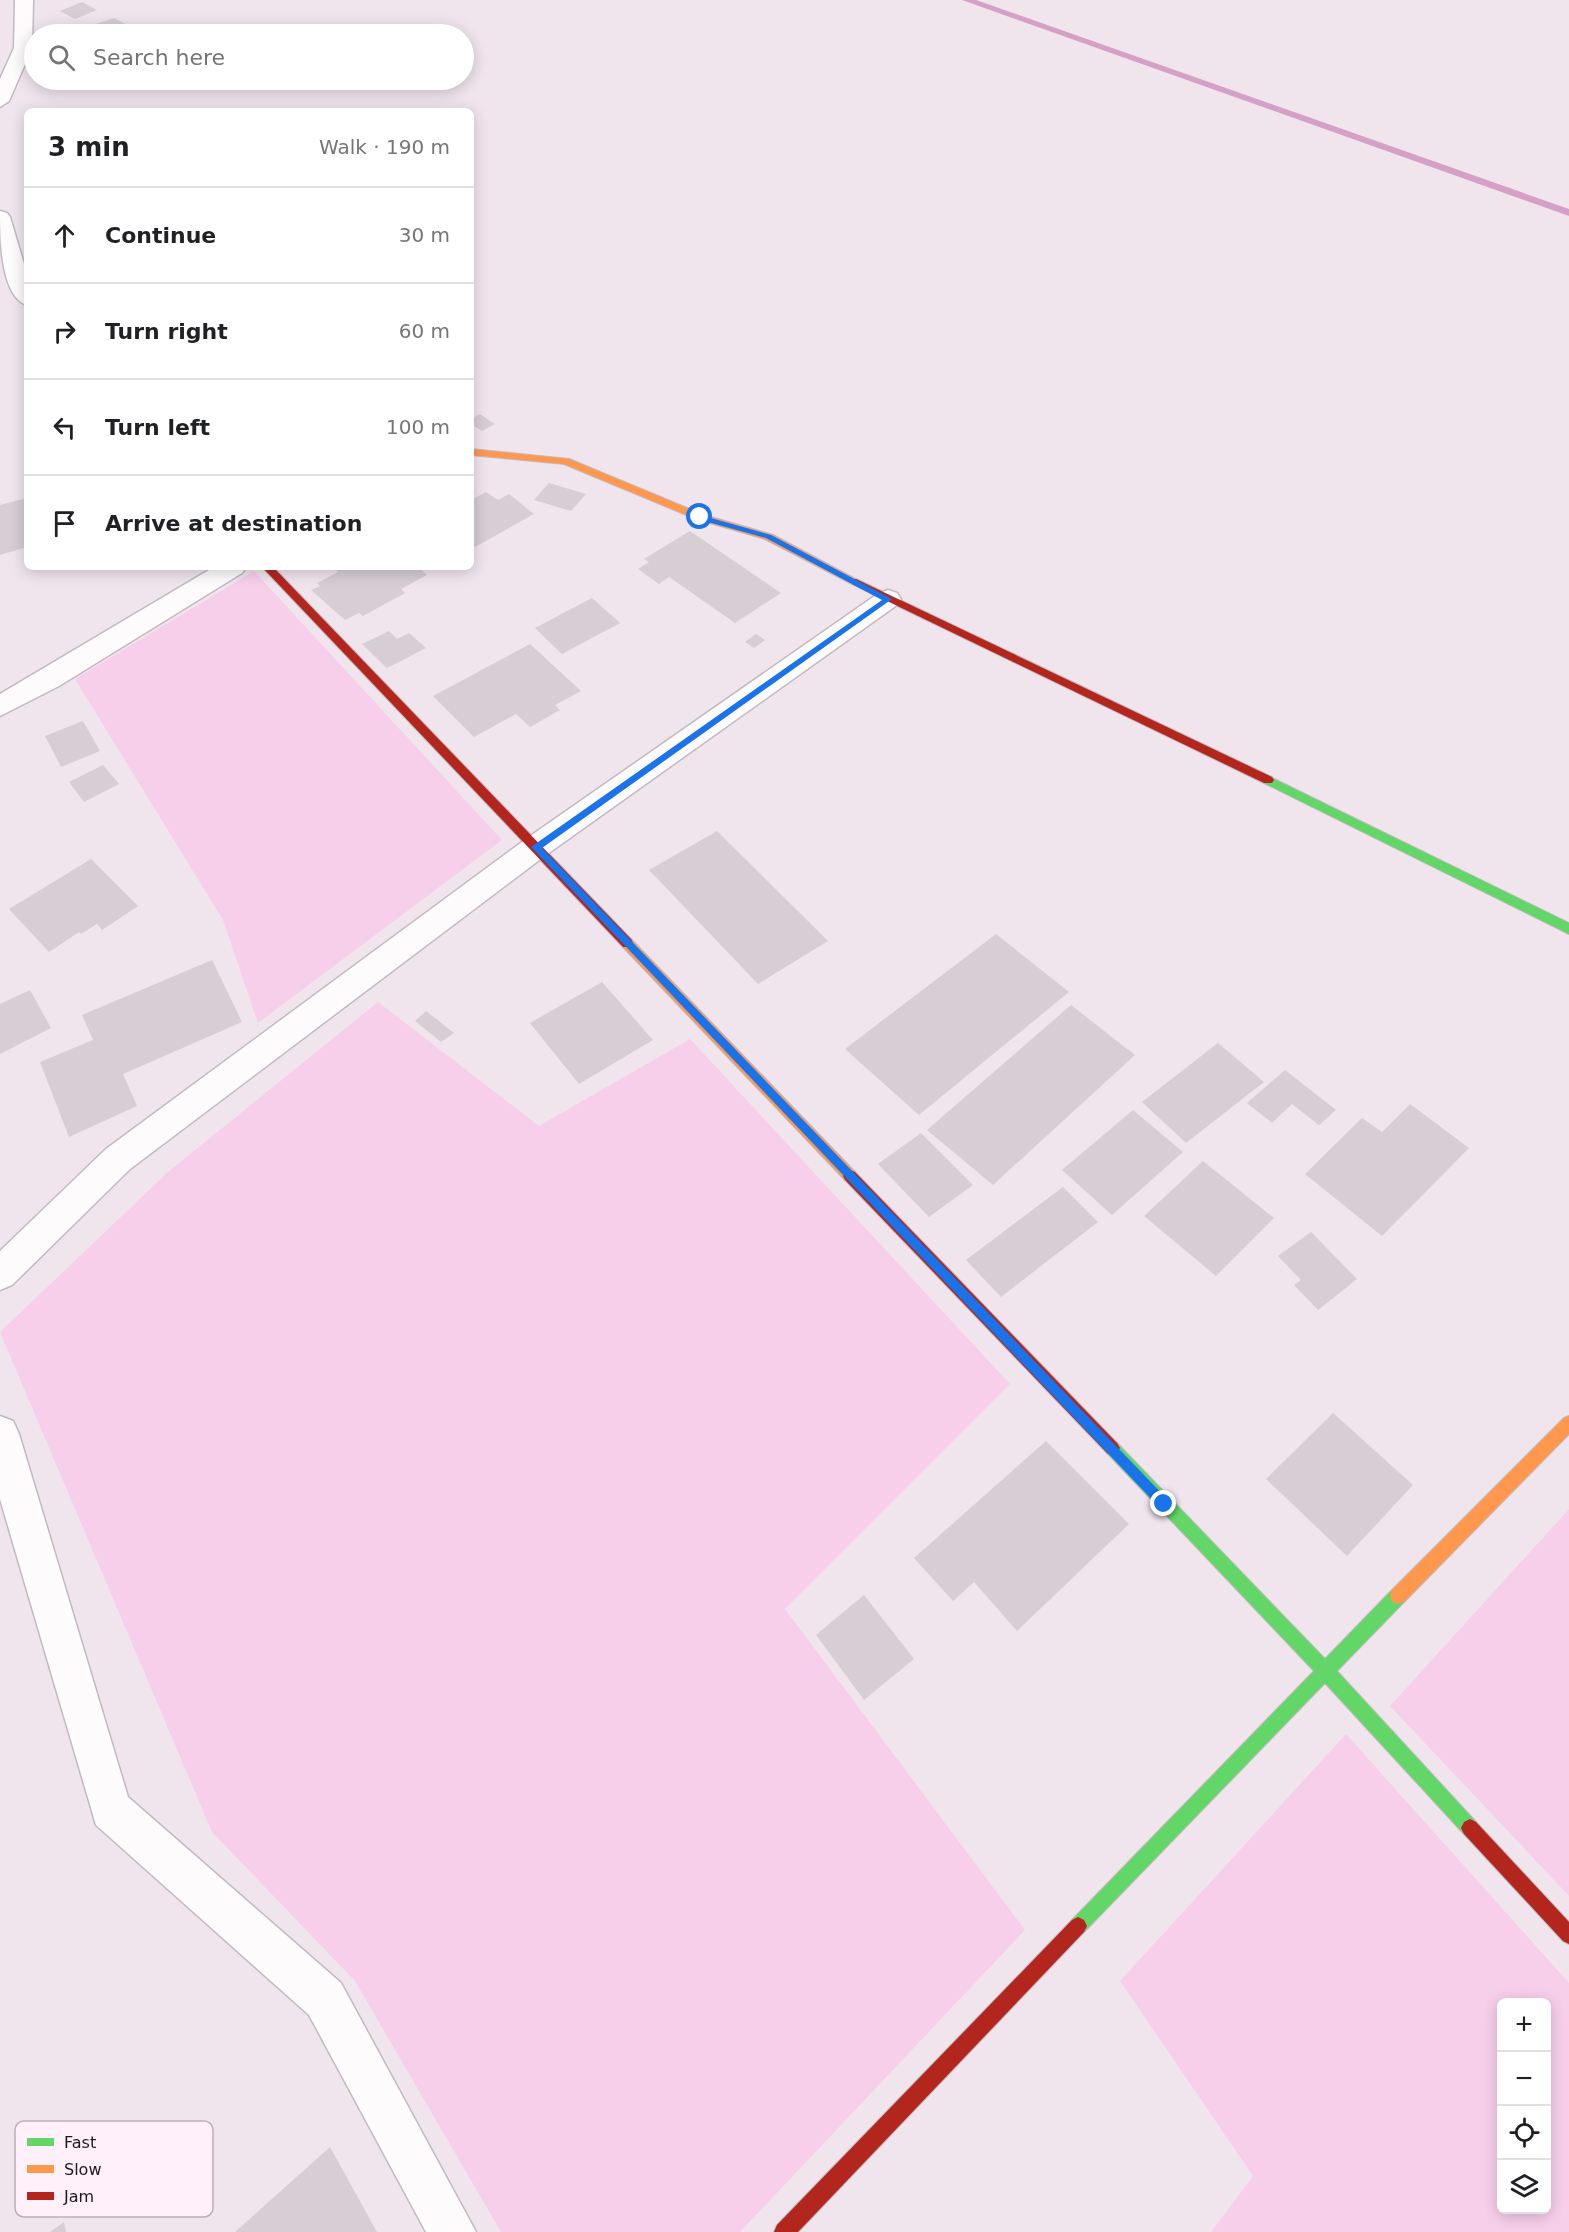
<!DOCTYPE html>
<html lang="en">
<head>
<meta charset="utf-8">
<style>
	:root { --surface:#fff; --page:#f2f2f2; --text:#202124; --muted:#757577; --line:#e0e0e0 }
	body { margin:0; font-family:"DejaVu Sans",sans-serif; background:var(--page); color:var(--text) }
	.controls { position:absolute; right:18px; bottom:18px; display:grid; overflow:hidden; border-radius:9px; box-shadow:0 3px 15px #0003 }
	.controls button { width:54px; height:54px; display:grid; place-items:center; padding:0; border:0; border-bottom:2px solid var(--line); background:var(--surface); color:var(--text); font:30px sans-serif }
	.stop { position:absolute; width:18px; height:18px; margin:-14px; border:4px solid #1a73e8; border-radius:50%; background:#fff }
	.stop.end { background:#1a73e8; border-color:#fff; box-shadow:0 2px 6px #0008 }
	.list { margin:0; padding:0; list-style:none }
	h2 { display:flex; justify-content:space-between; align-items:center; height:78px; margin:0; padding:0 24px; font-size:26px }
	h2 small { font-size:20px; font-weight:400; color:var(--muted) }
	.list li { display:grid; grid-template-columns:39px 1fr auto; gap:18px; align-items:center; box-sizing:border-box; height:96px; padding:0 24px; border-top:2px solid var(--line) }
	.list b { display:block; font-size:22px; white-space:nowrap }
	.list em { font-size:20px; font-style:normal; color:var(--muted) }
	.icon { flex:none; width:33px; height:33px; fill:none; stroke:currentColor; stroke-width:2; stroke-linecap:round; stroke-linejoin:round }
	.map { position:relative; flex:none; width:1569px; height:2232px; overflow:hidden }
	.search { position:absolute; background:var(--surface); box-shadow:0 3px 15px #0003; left:24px; top:24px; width:450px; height:66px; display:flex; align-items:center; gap:15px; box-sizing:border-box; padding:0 21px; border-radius:33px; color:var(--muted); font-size:22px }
	.panel { position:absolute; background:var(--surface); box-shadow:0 3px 15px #0003; left:24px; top:108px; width:450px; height:462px; border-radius:9px }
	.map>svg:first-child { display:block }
	.green { fill:#f7cfeb; fill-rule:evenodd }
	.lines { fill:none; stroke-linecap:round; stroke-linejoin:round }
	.stream { fill:#d5a0c6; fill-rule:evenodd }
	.building { fill:#d6ced4 }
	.street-casing { stroke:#c2bac0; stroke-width:3 }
	.fast-casing { stroke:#c2bac0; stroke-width:2 }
	.slow-casing { stroke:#c2bac0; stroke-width:2 }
	.jam-casing { stroke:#c2bac0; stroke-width:2 }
	.street { fill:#fdfbfc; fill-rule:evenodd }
	.fast { fill:#63d668; fill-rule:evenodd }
	.slow { fill:#ff974d; fill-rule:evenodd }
	.jam { fill:#b3261e; fill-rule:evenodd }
	.route { fill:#1a73e8 }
	.key { fill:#fff0fa; stroke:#bcafb7; stroke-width:1.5 }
	.key-label { font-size:16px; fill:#1e181c }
</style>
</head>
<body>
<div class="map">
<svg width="1569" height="2232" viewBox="0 0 1569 2232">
	<rect width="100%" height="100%" fill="#f0e5ed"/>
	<g class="green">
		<path d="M254 571 502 840 258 1023 223 920 75 679Z"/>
		<path d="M378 1002 539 1126 690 1039 1010 1384 785 1609 1025 1930 740 2232H501L355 1981 212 1832 0 1332 169 1171Z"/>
		<path d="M1569 1509V1896L1390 1706Z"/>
		<path d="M1346 1734 1569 1983V2232H1211L1253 2176 1120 1981ZM1546 2002V2210H1502V2002Z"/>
	</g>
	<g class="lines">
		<path class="stream" d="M962 0H976L1569 209V216Z"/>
	</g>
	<g class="building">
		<path d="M82 2 97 10 75 19 60 11Z"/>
		<path d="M114 18 141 32 134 34 69 33Z"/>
		<path d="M480 414 495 424 482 431 471 424V419Z"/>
		<path d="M549 483 586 494 571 511 534 500Z"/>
		<path d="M486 492 498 500 509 494 534 514 475 547 471 544V500Z"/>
		<path d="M27 498V547L0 555V505Z"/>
		<path d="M690 531 781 593 735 623 669 577 659 584 638 569 649 562 644 559Z"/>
		<path d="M337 567H418L427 575 401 589 405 593 363 616 359 613 345 620 311 590 320 586 317 583 338 572 335 568Z"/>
		<path d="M592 598 620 623 562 654 535 628Z"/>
		<path d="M389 631 397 639 409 633 426 648 387 668 362 644Z"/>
		<path d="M756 634 765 640 754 648 745 642Z"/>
		<path d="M530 644 581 691 555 705 560 710 530 727 516 714 474 737 433 696Z"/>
		<path d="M83 721 100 751 61 767 45 736Z"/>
		<path d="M103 765 119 784 84 802 69 782Z"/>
		<path d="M717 831 828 941 758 984 649 870Z"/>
		<path d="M91 859 138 906 102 930 97 924 81 934 79 932 49 952 9 909Z"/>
		<path d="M996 934 1069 992 919 1115 845 1049Z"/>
		<path d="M212 960 242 1022 123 1074 137 1106 69 1137 40 1062 93 1040 82 1015Z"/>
		<path d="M602 982 653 1040 579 1084 530 1023Z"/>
		<path d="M30 990 51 1028 0 1054V1004Z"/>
		<path d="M1071 1005 1135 1055 993 1185 927 1130Z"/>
		<path d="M426 1011 454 1033 441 1042 415 1021Z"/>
		<path d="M1218 1043 1264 1082 1186 1143 1142 1102Z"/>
		<path d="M1285 1070 1336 1110 1319 1125 1292 1104 1272 1123 1247 1103Z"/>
		<path d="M1410 1104 1469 1148 1382 1236 1305 1174 1362 1118 1382 1132Z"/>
		<path d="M1133 1110 1183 1152 1112 1215 1062 1170Z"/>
		<path d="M921 1133 973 1185 929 1217 878 1164Z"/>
		<path d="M1203 1161 1274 1218 1216 1276 1144 1216Z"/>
		<path d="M1063 1187 1098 1222 1001 1297 966 1260Z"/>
		<path d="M1311 1232 1357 1279 1318 1310 1294 1285 1301 1280 1278 1256Z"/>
		<path d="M1333 1413 1413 1485 1347 1556 1266 1479Z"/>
		<path d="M1046 1441 1129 1524 1017 1631 974 1582 953 1601 914 1558Z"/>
		<path d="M864 1595 914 1659 864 1700 816 1635Z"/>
		<path d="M330 2147 377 2232H235Z"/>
		<path d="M64 2222 66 2232H50Z"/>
	</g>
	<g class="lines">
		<g class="street-casing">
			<g id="street">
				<path d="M15 0H33L32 48 9 101 0 107V79L14 48Z"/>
				<path d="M0 211 7 213 10 217 27 274V305C0 297 0 235 0 211Z"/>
				<path d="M214 567H246L242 573 59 686 0 716V694Z"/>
				<path d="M888 590 897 593 901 599 897 605 546 855 130 1169 12 1285 0 1290V1251L106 1149 526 839 879 593Z"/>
				<path d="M0 1416 13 1421 19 1434 128 1797 341 1983 476 2232H426L309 2015 96 1825 0 1499Z"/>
			</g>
		</g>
		<g class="fast-casing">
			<g id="fast">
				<path d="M1268 776 1569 923V934L1264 783 1262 780 1264 777Z"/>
				<path d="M1112 1440 1117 1443 1325 1659 1392 1590 1398 1588 1404 1590 1406 1596 1404 1602 1337 1671 1476 1822 1479 1828 1476 1834 1470 1837 1464 1834 1325 1683 1084 1932 1078 1935 1072 1932 1069 1926 1072 1920 1314 1671 1107 1453 1104 1448 1107 1443Z"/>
			</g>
		</g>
		<g class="slow-casing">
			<g id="slow">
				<path d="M471 449 569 459 704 515 773 535 861 582 856 585 852 584 765 539 696 519 564 464 471 455Z"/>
				<path d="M627 938 631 939 855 1172 857 1176 855 1180 850 1182 845 1180 623 947 621 943Z"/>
				<path d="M1569 1416V1434L1404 1602 1398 1604 1392 1602 1390 1596 1392 1590 1564 1418Z"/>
			</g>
		</g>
		<g class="jam-casing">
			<g id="jam">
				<path d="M262 567H273L631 939 633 943 631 947H623Z"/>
				<path d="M856 579 1272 777 1274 780 1272 783H1264L852 584V580Z"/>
				<path d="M850 1170 855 1172 1117 1443 1120 1448 1117 1453 1112 1456 1107 1453 845 1180 843 1176 845 1172Z"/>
				<path d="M1470 1819 1476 1822 1569 1922V1944L1563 1941 1464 1834 1461 1828 1464 1822Z"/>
				<path d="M1078 1917 1084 1920 1087 1926 1084 1932 798 2232H774L777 2225 1072 1920Z"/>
			</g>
		</g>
		<use href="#street" class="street"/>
		<use href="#fast" class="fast"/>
		<use href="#slow" class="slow"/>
		<use href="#jam" class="jam"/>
	</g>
	<path class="route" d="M700 515 771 535 892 599 542 848 1168 1500V1508H1160L531 847 882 600 766 538 697 519Z"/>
	<rect x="15" y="2121" width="198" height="96" rx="9" class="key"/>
	<rect x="27" y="2138" width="27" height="8" fill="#63d668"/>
	<rect x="27" y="2165" width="27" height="8" fill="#ff974d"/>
	<rect x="27" y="2192" width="27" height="8" fill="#b3261e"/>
	<g class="key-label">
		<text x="64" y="2148">Fast</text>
		<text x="64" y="2175">Slow</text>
		<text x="64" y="2202">Jam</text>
	</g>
</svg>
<div class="controls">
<button>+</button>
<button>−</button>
<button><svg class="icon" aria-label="locate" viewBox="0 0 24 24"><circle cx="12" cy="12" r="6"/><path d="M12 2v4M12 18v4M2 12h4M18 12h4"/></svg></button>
<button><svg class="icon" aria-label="layers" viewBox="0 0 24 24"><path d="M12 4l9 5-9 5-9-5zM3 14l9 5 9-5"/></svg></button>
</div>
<div class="stop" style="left:700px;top:517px"></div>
<div class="stop end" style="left:1164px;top:1504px"></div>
<div class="search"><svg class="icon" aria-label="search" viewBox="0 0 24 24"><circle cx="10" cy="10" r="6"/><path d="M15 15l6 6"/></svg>Search here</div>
<section class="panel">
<h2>3 min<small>Walk · 190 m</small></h2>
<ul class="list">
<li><svg class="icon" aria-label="ahead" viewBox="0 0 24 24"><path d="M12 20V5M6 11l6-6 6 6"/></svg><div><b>Continue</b></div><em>30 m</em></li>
<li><svg class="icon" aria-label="right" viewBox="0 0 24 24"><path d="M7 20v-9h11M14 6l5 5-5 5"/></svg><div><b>Turn right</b></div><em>60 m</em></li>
<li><svg class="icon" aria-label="left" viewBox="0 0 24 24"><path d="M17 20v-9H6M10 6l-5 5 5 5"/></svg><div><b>Turn left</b></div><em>100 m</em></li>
<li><svg class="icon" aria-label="arrive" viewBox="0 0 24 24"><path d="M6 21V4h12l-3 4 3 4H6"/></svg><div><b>Arrive at destination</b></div></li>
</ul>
</section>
</div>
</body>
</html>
